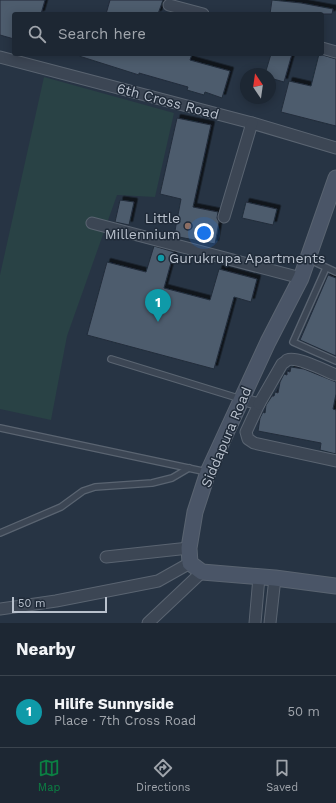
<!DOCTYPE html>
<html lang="en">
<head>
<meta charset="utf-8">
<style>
	:root { --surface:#1d2733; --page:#252f3b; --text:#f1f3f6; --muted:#a0a5ac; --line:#3b444e; --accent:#0b8043 }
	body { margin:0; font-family:"Work Sans",sans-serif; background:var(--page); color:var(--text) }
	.compass { position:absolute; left:240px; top:68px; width:36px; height:36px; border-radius:50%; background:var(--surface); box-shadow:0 2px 10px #0003; rotate:347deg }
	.scale { position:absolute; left:12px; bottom:10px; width:95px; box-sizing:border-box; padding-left:4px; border:2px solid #b9c1cd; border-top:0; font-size:11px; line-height:14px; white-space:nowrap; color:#b9c1cd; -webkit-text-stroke:3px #202b39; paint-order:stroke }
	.you { position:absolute; left:204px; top:233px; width:14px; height:14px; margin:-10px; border:3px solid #fff; border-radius:50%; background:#1a73e8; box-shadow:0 0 0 6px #1a73e833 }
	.badge { display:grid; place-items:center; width:26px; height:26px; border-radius:50%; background:var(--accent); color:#fff; font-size:13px; font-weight:700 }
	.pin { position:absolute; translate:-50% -33px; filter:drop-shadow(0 1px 2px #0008) }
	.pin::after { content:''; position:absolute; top:21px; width:14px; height:12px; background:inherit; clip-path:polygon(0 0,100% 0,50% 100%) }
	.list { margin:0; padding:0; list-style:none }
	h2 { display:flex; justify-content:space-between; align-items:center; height:52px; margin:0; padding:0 16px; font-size:17px }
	h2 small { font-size:13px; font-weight:400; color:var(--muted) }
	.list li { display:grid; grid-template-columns:26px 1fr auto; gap:12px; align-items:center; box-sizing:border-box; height:72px; padding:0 16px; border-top:1px solid var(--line) }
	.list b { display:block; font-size:15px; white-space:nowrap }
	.list p { margin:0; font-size:13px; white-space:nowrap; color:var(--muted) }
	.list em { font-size:13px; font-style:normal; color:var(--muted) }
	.icon { flex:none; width:22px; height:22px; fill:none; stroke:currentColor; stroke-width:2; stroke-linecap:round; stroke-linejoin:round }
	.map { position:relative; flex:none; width:336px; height:623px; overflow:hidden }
	.search { position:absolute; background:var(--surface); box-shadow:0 2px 10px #0003; left:12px; right:12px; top:12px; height:44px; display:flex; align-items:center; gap:10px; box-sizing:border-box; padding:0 14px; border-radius:4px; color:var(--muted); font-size:15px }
	.sheet { height:124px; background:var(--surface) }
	nav { display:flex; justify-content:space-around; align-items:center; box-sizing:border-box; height:56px; border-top:1px solid var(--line); background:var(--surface); font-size:11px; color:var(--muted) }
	nav a { display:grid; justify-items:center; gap:2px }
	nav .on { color:var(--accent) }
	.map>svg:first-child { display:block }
	.green { fill:#294245 }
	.building { fill:#4e5b6d; stroke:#222d3b; filter:url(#shadow) }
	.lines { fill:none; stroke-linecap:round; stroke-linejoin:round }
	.lane-casing { stroke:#5a6471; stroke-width:8 }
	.street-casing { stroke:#5a6471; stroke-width:13 }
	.secondary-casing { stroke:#5a6471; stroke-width:17 }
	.lane { stroke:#3c4654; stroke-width:5.5 }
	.street { stroke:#3c4654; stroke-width:11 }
	.secondary { stroke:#4a5567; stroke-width:15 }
	.education-dot { fill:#8d6e63; stroke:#202b39; stroke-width:1.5 }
	.culture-dot { fill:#0f9aa8; stroke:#202b39; stroke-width:1.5 }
	.labels { text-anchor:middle; stroke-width:3; stroke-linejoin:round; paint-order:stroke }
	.street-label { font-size:14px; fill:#b9c1cd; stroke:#202b39 }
	.poi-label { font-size:14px; fill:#b9c1cd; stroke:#202b39; text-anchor:end }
</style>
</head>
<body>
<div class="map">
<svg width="336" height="623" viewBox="0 0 336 623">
	<defs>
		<filter id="shadow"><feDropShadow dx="3.5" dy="-3.5" stdDeviation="0" flood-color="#0009"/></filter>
	</defs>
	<rect width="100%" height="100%" fill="#273444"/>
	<path class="green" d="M44 77 174 113 155 197 117 195 67 336 51 420 0 409V275Z"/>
	<g class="building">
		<path d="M0 0H45L41 14H14V39L0 35Z"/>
		<path d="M110 0H163L158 14H106Z"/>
		<path d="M272 0 301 3 333 9 332 14H270Z"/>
		<path d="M79 54H192L190 60 230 71 222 98 205 92 204 95 187 90 188 87 139 73V75L79 56Z"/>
		<path d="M271 54H292L284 82 270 78V74H265Z"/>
		<path d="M319 54 336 59V126L281 112 289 81 311 86Z"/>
		<path d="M177 118 211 125 193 207 218 212 217 218 219 222 215 244 174 236 181 199 160 194Z"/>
		<path d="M120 200 134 202 129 225 115 222Z"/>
		<path d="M246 202 277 209 273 225 242 218Z"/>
		<path d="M154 246 174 252 164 288 210 300 219 269 257 279 251 302 234 297 214 369 87 335 107 262 146 272Z"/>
		<path d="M328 275 336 278V356L300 340Z"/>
		<path d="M291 367 304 369 336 382V394L333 409 336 410V454L320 450 321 443 258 431 260 418 263 412 265 413 266 405 272 396H274L275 392 278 393 280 382 284 374 287 375V371L290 372Z"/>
	</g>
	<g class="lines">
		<g class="lane-casing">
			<g id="lane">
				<path d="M308 259 336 272"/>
				<path d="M326 268 293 342 336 361"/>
				<path d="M111 359 241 399"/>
				<path d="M0 428 207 472"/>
				<path d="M0 533 61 507 83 491 95 487 152 483 172 478 189 468"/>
			</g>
		</g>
		<g class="street-casing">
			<g id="street">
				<path d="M169 5 203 14"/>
				<path d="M322 48 336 52"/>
				<path d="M0 57 252 123 336 148"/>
				<path d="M224 217 252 123"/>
				<path d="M92 223 301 278"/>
				<path d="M241 399 259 404 246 432 248 439 254 443 336 461"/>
				<path d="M259 404 282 364C282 364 287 361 287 360 298 356 325 371 336 375"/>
				<path d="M106 557 189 548"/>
				<path d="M0 609 56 601 158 581 190 563"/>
				<path d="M148 623 202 572"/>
				<path d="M255 623 259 577"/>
				<path d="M270 623 275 578"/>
			</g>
		</g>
		<g class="secondary-casing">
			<path id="secondary" d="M336 178 301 278 268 342 208 472 195 512 189 548 190 563 202 572 275 578 336 586"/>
		</g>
		<use href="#lane" class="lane"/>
		<use href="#street" class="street"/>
		<use href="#secondary" class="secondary"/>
	</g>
	<circle class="education-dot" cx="188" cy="226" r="4"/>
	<circle class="culture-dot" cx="161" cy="258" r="4"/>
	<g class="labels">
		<g class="street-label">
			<text transform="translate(168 101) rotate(15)" y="5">6th Cross Road</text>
			<text transform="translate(226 437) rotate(-67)" y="5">Siddapura Road</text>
		</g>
		<g class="poi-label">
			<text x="180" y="223">Little<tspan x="180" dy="16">Millennium</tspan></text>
			<text x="169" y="263" text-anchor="start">Gurukrupa Apartments</text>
		</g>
	</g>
</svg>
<svg class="compass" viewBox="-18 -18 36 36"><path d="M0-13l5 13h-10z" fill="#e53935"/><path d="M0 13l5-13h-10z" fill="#a0a5ac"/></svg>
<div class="scale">50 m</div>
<div class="you"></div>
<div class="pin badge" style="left:158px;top:322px;background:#0f9aa8">1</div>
<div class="search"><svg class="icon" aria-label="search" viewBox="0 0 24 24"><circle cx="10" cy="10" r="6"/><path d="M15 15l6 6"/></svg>Search here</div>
</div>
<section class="sheet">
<h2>Nearby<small></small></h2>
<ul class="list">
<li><span class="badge" style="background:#0f9aa8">1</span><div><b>Hilife Sunnyside</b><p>Place · 7th Cross Road</p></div><em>50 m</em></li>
</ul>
</section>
<nav>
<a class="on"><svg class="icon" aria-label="map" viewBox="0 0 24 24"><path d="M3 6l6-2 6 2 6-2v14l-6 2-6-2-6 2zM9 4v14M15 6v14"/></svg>Map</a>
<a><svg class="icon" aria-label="directions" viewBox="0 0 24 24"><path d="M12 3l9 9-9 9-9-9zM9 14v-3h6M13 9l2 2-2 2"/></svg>Directions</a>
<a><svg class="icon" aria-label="saved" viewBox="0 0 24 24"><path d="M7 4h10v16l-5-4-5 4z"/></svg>Saved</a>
</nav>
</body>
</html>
